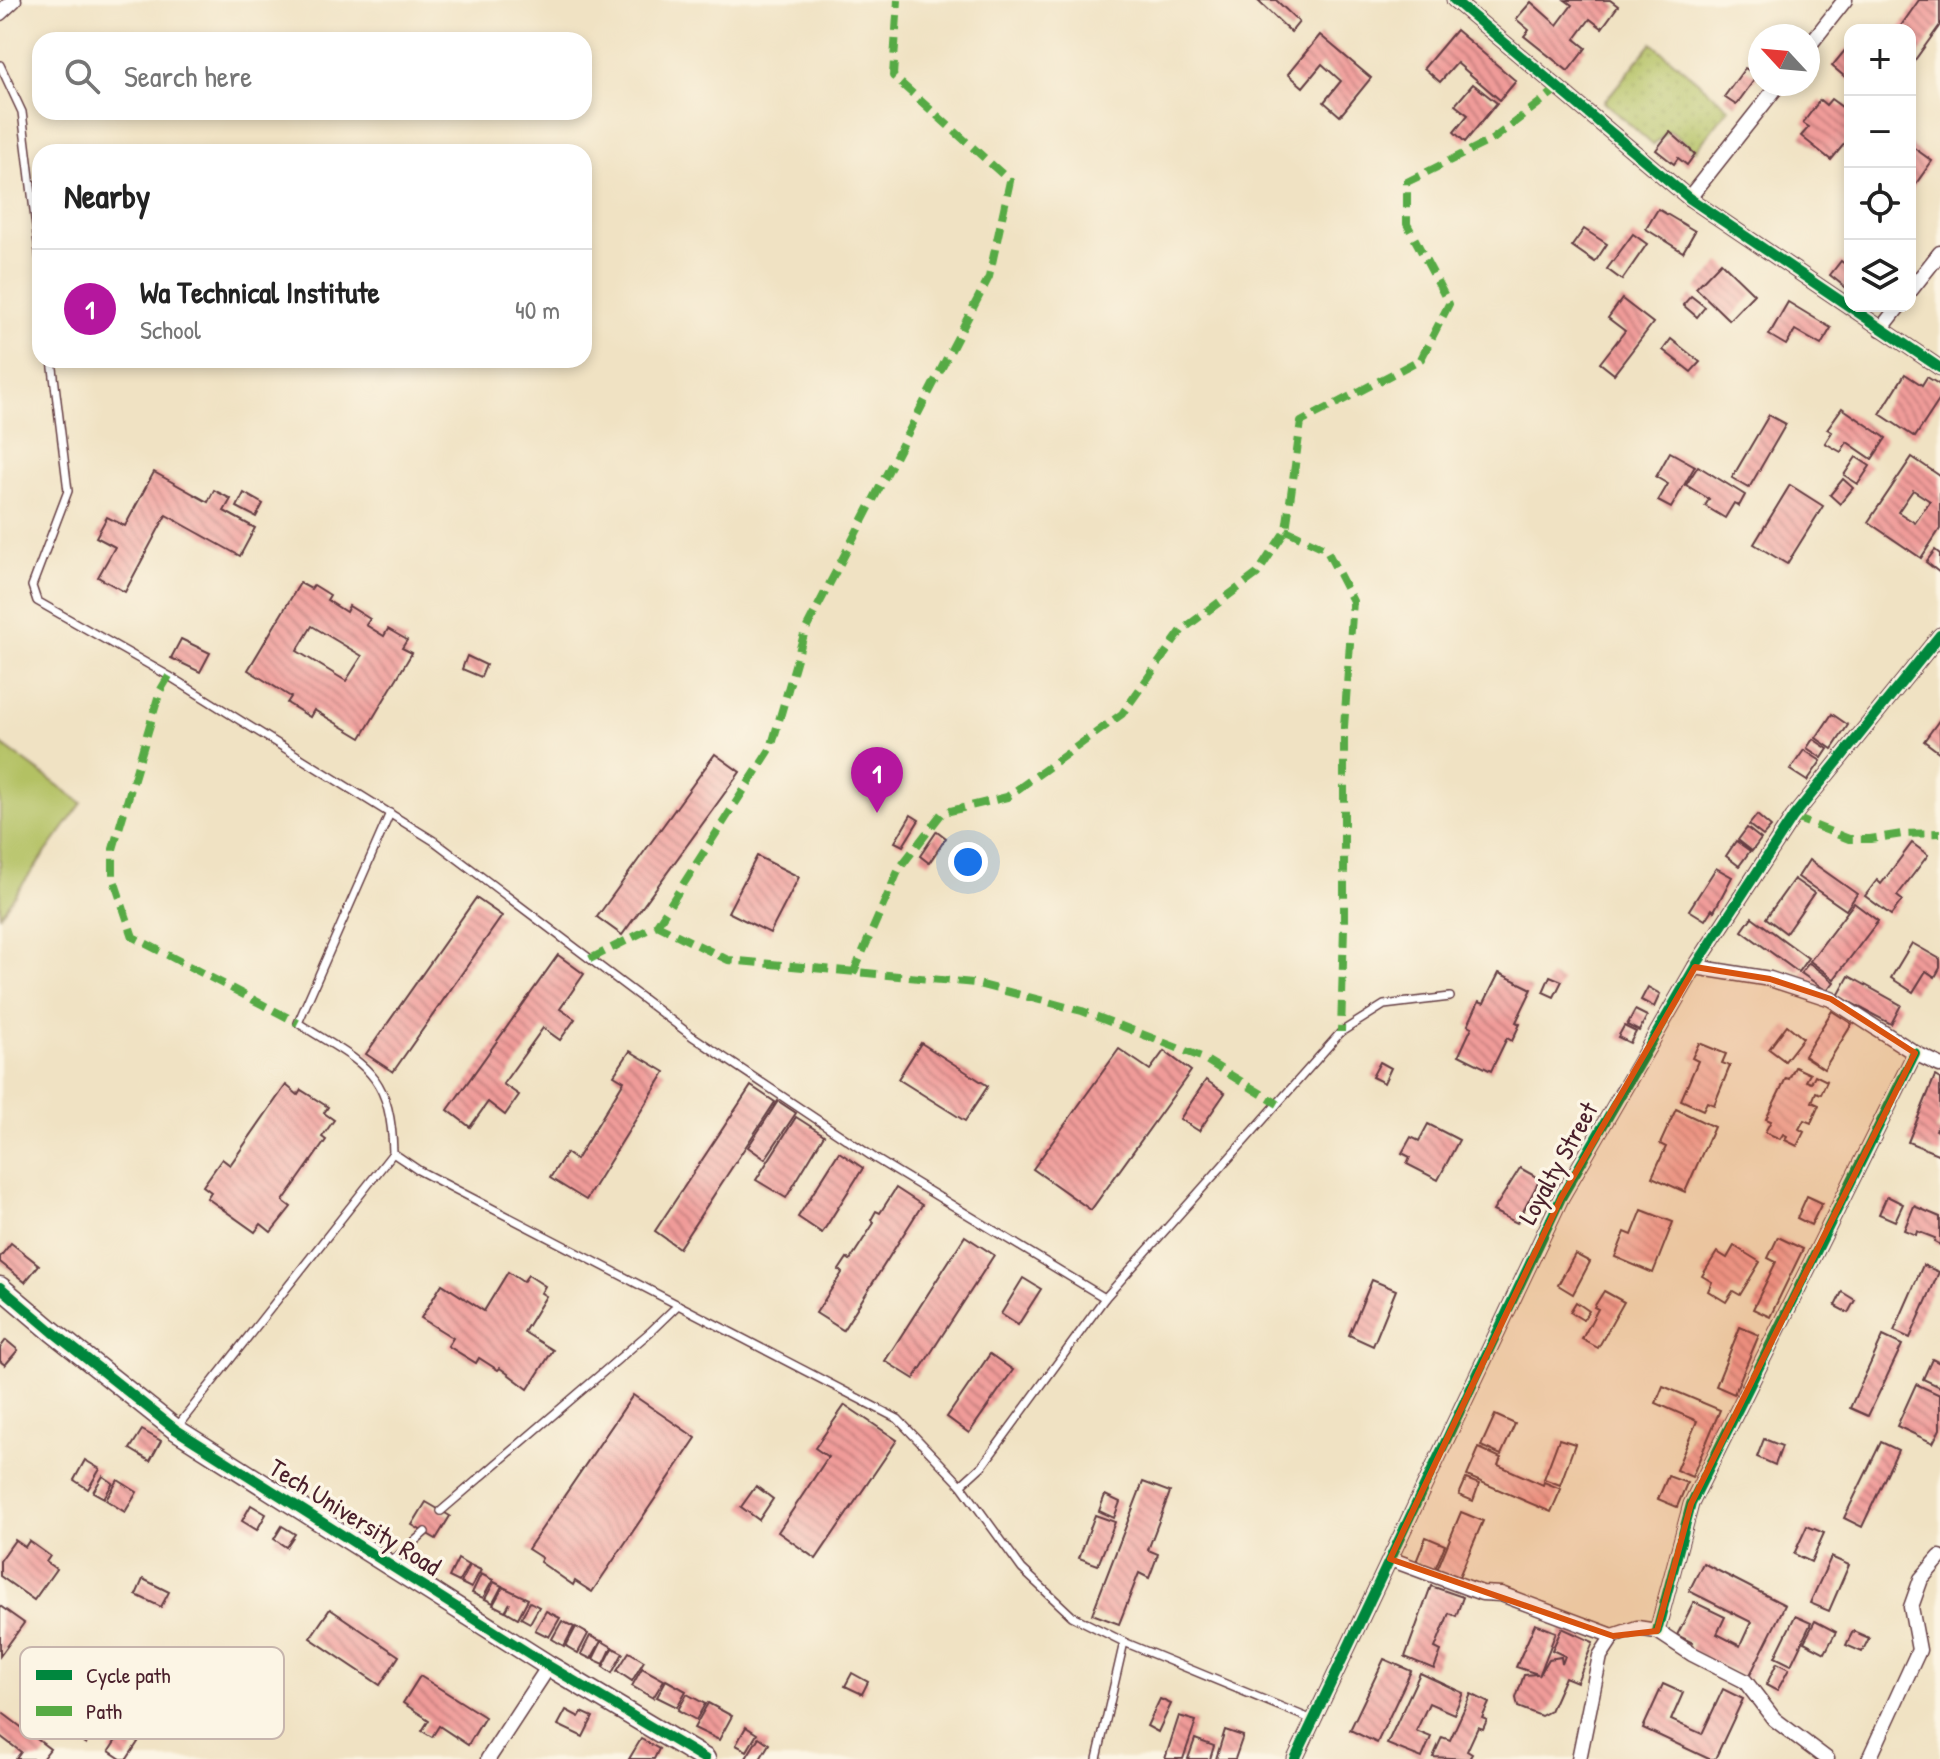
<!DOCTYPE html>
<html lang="en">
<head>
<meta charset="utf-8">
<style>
	:root { --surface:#fff; --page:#f6f6f6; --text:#222; --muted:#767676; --line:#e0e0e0; --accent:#b5179e }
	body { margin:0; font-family:"Patrick Hand",sans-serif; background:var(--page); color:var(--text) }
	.controls { position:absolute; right:24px; top:24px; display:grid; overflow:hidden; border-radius:16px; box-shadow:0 4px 12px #0003 }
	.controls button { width:72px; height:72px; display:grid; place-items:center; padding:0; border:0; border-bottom:2px solid var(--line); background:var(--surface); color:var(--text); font:40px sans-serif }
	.compass { position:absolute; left:1748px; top:24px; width:72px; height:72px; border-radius:50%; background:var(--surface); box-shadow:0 4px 12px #0003; rotate:296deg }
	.you { position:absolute; left:968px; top:862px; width:28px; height:28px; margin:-20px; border:6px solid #fff; border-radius:50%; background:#1a73e8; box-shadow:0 0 0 12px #1a73e833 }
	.badge { display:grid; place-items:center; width:52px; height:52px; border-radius:50%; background:var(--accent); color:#fff; font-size:26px; font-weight:700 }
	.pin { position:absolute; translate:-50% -66px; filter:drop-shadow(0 2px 4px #0008) }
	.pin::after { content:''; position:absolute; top:42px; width:28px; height:24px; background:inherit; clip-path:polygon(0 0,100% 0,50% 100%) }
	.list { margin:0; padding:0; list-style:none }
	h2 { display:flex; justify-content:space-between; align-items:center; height:104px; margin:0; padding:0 32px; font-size:34px }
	h2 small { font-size:26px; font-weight:400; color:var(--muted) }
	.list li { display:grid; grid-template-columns:52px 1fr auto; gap:24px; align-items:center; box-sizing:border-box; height:120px; padding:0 32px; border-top:2px solid var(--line) }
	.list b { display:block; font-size:30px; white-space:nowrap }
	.list p { margin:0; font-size:26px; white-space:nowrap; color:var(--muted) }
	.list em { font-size:26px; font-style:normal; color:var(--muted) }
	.icon { flex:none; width:44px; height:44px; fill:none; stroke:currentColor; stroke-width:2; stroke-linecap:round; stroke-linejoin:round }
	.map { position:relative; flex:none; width:1940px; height:1759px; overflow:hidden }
	.search { position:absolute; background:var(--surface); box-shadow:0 4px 12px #0003; left:32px; top:32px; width:560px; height:88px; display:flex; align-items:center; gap:20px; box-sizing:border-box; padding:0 28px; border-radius:24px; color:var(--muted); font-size:30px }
	.panel { position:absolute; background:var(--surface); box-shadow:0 4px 12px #0003; left:32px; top:144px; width:560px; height:224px; border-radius:24px }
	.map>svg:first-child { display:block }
	.grass { fill:url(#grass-dots); stroke:#7e7047; stroke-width:2 }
	.pitch { fill:#b3c163; stroke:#7e7047; stroke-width:2 }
	.building { fill:url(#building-back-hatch); fill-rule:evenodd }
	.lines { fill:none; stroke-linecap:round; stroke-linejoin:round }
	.lane-casing { stroke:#633c42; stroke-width:10 }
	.street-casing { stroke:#633c42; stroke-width:17 }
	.secondary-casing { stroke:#633c42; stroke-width:23 }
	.lane { stroke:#fff; stroke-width:7 }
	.street { stroke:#fff; stroke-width:14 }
	.secondary { stroke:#fff; stroke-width:20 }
	.quiet { stroke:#57aa44; stroke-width:8; stroke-dasharray:16 8; stroke-linecap:butt }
	.cycleway-casing { stroke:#fcf5e5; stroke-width:15 }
	.cycleway { stroke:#00873e; stroke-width:10 }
	.marked { fill:#d8530f; fill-opacity:0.2; stroke:#d8530f; stroke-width:6; stroke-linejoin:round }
	.labels { text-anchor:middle; stroke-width:7; stroke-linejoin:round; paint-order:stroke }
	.street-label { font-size:26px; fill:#4a1f2b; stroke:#fcf5e5 }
	.key { fill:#fcf5e5; stroke:#c7b5ad; stroke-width:2 }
	.key-label { font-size:22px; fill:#4a1f2b }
</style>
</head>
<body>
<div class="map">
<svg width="1940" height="1759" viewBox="0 0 1940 1759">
	<defs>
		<pattern id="grass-dots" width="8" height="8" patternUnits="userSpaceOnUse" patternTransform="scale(2)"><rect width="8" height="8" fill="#b3c163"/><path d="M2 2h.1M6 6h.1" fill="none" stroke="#9ba556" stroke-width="1.8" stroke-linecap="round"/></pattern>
		<pattern id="building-back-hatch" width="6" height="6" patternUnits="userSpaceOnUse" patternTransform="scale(2)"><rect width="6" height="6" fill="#f09b99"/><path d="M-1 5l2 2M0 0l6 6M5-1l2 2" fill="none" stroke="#c47e7d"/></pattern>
	</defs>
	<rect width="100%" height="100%" fill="#fcf5e5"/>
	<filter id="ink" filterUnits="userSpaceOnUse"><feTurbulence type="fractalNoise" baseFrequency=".0125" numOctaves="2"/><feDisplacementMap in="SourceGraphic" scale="16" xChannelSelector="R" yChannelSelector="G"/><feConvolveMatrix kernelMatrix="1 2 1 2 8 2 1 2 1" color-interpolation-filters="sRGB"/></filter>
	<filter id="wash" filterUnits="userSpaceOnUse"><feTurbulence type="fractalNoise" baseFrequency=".006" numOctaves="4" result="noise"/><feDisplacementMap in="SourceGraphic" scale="32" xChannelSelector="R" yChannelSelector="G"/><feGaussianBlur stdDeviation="1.8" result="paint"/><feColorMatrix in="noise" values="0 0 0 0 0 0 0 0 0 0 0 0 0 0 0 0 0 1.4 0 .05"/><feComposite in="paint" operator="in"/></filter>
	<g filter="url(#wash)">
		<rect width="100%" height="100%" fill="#f0e2c3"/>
		<path class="grass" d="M1652 43 1729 108 1696 150 1669 130 1653 145 1604 102Z"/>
		<path class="pitch" d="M0 743 82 803 0 915Z"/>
		<g id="blocks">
			<g class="building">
				<path d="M1257 0H1276L1299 22 1291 32Z"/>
				<path d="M1565 0H1610L1618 6 1602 28 1590 19 1575 39 1586 48 1568 71 1524 36 1529 30 1516 19 1531 2 1557 25 1572 5Z"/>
				<path d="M1919 0H1940V25L1910 67V30H1898Z"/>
				<path d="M1456 30 1516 81 1500 100 1457 63 1440 82 1424 68Z"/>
				<path d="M1320 35 1371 78 1340 116 1324 102 1341 81 1322 64 1303 87 1288 74Z"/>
				<path d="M1846 49 1850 53V81L1832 66Z"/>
				<path d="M1745 68 1757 76 1736 105 1724 97Z"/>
				<path d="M1473 84 1497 103 1465 142 1454 132 1468 115 1455 105Z"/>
				<path d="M1831 99 1842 107 1844 104 1850 108V137L1831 160 1801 136 1809 127 1803 123 1820 100 1826 105Z"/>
				<path d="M1670 132 1695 154 1687 165 1678 158 1674 164 1656 150Z"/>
				<path d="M1910 145 1932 161 1910 192Z"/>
				<path d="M1658 209 1695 231 1683 252 1646 229Z"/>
				<path d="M1584 229 1607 244 1595 262 1572 246Z"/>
				<path d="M1633 234 1647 244 1622 280 1607 269Z"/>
				<path d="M1841 261 1850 268V291L1830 275Z"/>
				<path d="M1721 262 1754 294 1729 320 1696 288Z"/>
				<path d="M1691 296 1705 307 1697 317 1683 305Z"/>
				<path d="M1622 299 1653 323 1614 374 1600 363 1625 331 1608 318Z"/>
				<path d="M1788 302 1831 328 1821 345 1795 330 1786 345 1769 335Z"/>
				<path d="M1671 339 1700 362 1691 372 1663 350Z"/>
				<path d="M1905 374 1922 385 1927 377 1940 385V399L1915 437 1880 414Z"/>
				<path d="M1842 408 1886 438 1872 459 1847 442 1841 452 1825 443 1832 432 1827 429Z"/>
				<path d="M1769 415 1786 424 1749 488 1732 478Z"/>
				<path d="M1670 452 1695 466 1671 508 1658 501 1668 484 1656 477Z"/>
				<path d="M1856 457 1870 466 1858 484 1844 475Z"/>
				<path d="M1912 457 1940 476V529L1921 558 1868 522ZM1913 490 1930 501 1915 523 1898 512Z"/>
				<path d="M1698 466 1745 495 1739 506 1734 503 1725 518 1705 506 1709 499 1686 485Z"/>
				<path d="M154 472 208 502 214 490 231 499 224 511 255 528 240 556 166 515 125 592 98 577 115 547 96 537 107 517 125 526Z"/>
				<path d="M1843 479 1853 488 1840 504 1830 495Z"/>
				<path d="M1790 485 1823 506 1787 564 1754 544Z"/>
				<path d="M244 493 263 504 256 517 237 507Z"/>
				<path d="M1935 550 1940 554V573L1926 562Z"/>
				<path d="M300 583 311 589 314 585 330 595 327 600 346 612 349 606 370 619 366 625 384 636 388 629 407 640 402 648 412 653 361 738 314 710 310 717 287 703 291 697 248 670ZM312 626 362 656 346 681 297 651Z"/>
				<path d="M181 639 210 653 200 672 171 658Z"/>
				<path d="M467 656 486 665 481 677 462 669Z"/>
				<path d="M1832 714 1848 725 1832 749 1816 738Z"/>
				<path d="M1940 719V753L1924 741Z"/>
				<path d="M1813 739 1828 749 1822 758 1807 748Z"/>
				<path d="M1804 750 1821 761 1807 781 1790 770Z"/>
				<path d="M715 754 740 772 622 935 597 917Z"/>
				<path d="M911 815 919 820 903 846 895 842Z"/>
				<path d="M1757 815 1771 827 1763 836 1749 825Z"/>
				<path d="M1747 828 1761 839 1752 851 1738 840Z"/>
				<path d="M937 831 946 838 929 863 920 856Z"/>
				<path d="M1736 841 1750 851 1739 866 1726 856Z"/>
				<path d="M1912 843 1928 855 1897 896 1902 900 1891 915 1865 896 1877 880 1881 884Z"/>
				<path d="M757 856 799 877 770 933 728 912Z"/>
				<path d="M1809 860 1857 894 1846 910 1798 877Z"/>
				<path d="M1716 868 1732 877 1714 911 1712 909 1705 920 1689 910Z"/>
				<path d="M1794 879 1814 893 1786 933 1766 918Z"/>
				<path d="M476 898 502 916 393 1072 366 1054Z"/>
				<path d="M1854 903 1878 921 1834 979 1810 961Z"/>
				<path d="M1752 917 1808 958 1798 972 1742 931Z"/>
				<path d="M1912 943 1940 959V968L1935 977 1926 971 1913 992 1891 978Z"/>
				<path d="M558 955 584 974 560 1009 575 1019 560 1040 543 1028 503 1084 519 1095 505 1115 488 1102 470 1127 448 1110Z"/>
				<path d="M1809 963 1834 982 1827 991 1801 973Z"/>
				<path d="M1499 973 1532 989 1516 1022 1520 1024 1512 1041 1507 1038 1491 1071 1459 1055 1472 1027 1468 1025 1479 1001 1484 1003Z"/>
				<path d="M1550 976 1562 981 1554 997 1543 992Z"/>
				<path d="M1849 976 1901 1005 1891 1024 1838 996Z"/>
				<path d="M1648 987 1660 994 1654 1007 1641 1000Z"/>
				<path d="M1635 1010 1647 1016 1639 1031 1627 1025Z"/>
				<path d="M1832 1011 1852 1024 1824 1069 1804 1056Z"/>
				<path d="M1787 1025 1803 1038 1785 1061 1769 1049Z"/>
				<path d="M1624 1026 1636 1032 1630 1043 1618 1037Z"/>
				<path d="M921 1043 988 1086 965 1121 898 1079Z"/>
				<path d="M1699 1043 1726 1054 1722 1063 1730 1066 1714 1105 1707 1102 1703 1110 1681 1100 1698 1061 1692 1058Z"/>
				<path d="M1119 1049 1150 1070 1164 1051 1191 1071 1091 1210 1033 1169Z"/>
				<path d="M630 1051 665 1072 586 1200 550 1178 566 1153 576 1160 624 1081 614 1075Z"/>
				<path d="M1380 1062 1391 1068 1384 1083 1372 1077Z"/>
				<path d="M1795 1067 1810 1074 1806 1081 1811 1083 1815 1075 1827 1081 1821 1094 1816 1092 1812 1102 1819 1105 1811 1123 1804 1120 1799 1129 1804 1132 1797 1146 1785 1140 1787 1136 1783 1134 1780 1139 1765 1132 1771 1121 1766 1119 1786 1078 1789 1079Z"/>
				<path d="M1935 1076 1940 1079V1121L1936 1130 1940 1132V1155L1908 1142Z"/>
				<path d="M1206 1080 1225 1093 1199 1131 1180 1119Z"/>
				<path d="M286 1085 298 1095 301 1090 328 1107 324 1113 334 1120 322 1137 326 1140 283 1201 291 1207 271 1232 261 1224 255 1232 207 1198 211 1192 203 1186 222 1159 230 1165Z"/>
				<path d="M751 1086 775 1102 679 1248 655 1231Z"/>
				<path d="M778 1101 796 1113 765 1159 748 1147Z"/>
				<path d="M1676 1109 1714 1127 1685 1192 1652 1177 1666 1147 1660 1144Z"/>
				<path d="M796 1117 824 1135 786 1198 756 1180Z"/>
				<path d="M1428 1124 1459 1140 1438 1180 1407 1164 1410 1157 1402 1153 1411 1137 1419 1141Z"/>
				<path d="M839 1152 863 1168 822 1233 798 1217Z"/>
				<path d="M1520 1168 1540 1179 1517 1223 1493 1211Z"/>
				<path d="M896 1188 922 1205 843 1330 816 1313 842 1273 839 1270 847 1258 850 1260 874 1223 871 1220 876 1211 880 1213Z"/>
				<path d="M1807 1196 1822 1203 1811 1225 1797 1218Z"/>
				<path d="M1887 1196 1903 1204 1895 1221 1879 1214Z"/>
				<path d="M1914 1206 1940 1217V1245L1934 1242 1935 1238 1917 1231 1916 1235 1904 1230Z"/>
				<path d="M1642 1210 1673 1222 1653 1273 1615 1257 1625 1232 1632 1235Z"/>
				<path d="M965 1236 994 1255 914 1379 885 1361Z"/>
				<path d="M1778 1237 1803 1249 1770 1317 1753 1309 1776 1262 1768 1258Z"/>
				<path d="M11 1243 39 1265 25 1282 0 1262V1257Z"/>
				<path d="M1734 1246 1760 1262 1740 1295 1733 1291 1726 1302 1708 1291 1712 1282 1702 1276 1717 1252 1727 1258Z"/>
				<path d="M1575 1254 1590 1262 1573 1294 1558 1285Z"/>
				<path d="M1923 1265 1939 1272 1910 1338 1894 1331Z"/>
				<path d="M508 1272 523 1282 528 1275 545 1286 541 1293 546 1296 524 1332 553 1350 528 1389 500 1368 498 1370 479 1358 476 1363 448 1346 453 1338 421 1318 442 1284 484 1311Z"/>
				<path d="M1023 1278 1041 1289 1018 1325 1001 1314Z"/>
				<path d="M1372 1280 1396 1290 1373 1346 1349 1335Z"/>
				<path d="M1604 1291 1624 1302 1598 1348 1582 1339 1598 1309 1594 1307Z"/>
				<path d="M1842 1292 1855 1300 1848 1313 1835 1306Z"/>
				<path d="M1576 1302 1589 1311 1583 1320 1570 1312Z"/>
				<path d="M1740 1327 1759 1335 1734 1394 1716 1386Z"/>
				<path d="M1883 1336 1902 1345 1868 1416 1850 1408Z"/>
				<path d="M6 1340 18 1350 5 1365 0 1361V1348Z"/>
				<path d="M990 1354 1013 1370 969 1433 947 1417Z"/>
				<path d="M1932 1359 1940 1363V1387L1923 1379Z"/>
				<path d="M1916 1384 1940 1395V1429L1933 1443 1897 1426Z"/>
				<path d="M1663 1386 1720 1410 1692 1477 1676 1470 1697 1421 1656 1403Z"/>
				<path d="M633 1395 696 1438 592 1592 575 1581 573 1585 540 1562 542 1558 528 1549Z"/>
				<path d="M845 1405 897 1440 816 1559 778 1532 828 1457 815 1448Z"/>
				<path d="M1495 1415 1515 1424 1501 1455 1481 1446Z"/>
				<path d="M142 1430 161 1441 150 1461 130 1449Z"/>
				<path d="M1559 1439 1575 1444 1560 1485 1544 1479Z"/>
				<path d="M1764 1439 1782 1446 1775 1465 1757 1457Z"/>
				<path d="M1881 1442 1898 1450 1862 1527 1844 1518Z"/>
				<path d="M1479 1448 1501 1458 1498 1465 1543 1485 1544 1482 1561 1489 1551 1512 1467 1476Z"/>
				<path d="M85 1460 100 1469 88 1489 74 1480Z"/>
				<path d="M103 1476 113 1483 104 1498 93 1492Z"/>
				<path d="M1668 1476 1687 1483 1677 1507 1658 1499Z"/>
				<path d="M1466 1479 1479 1484 1473 1501 1459 1495Z"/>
				<path d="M118 1480 137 1492 125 1512 106 1500Z"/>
				<path d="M1143 1482 1170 1492 1148 1550 1158 1554 1149 1578 1139 1573 1119 1624 1092 1614Z"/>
				<path d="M756 1486 773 1499 759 1520 741 1507Z"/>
				<path d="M1105 1495 1120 1502 1114 1518 1099 1511Z"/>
				<path d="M426 1502 450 1516 436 1539 412 1525Z"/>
				<path d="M251 1505 266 1514 257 1530 242 1521Z"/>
				<path d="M1461 1512 1483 1521 1458 1579 1437 1570Z"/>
				<path d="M1095 1515 1115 1522 1098 1565 1079 1558Z"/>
				<path d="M282 1526 295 1534 286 1547 274 1539Z"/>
				<path d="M1807 1526 1824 1533 1811 1562 1794 1554Z"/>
				<path d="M1426 1537 1445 1545 1435 1569 1416 1562Z"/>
				<path d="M15 1540 25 1547 29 1541 50 1556 46 1562 56 1569 34 1600 0 1576V1561Z"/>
				<path d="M1831 1557 1849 1565 1829 1611 1810 1603Z"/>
				<path d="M458 1559 468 1565 459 1582 449 1577Z"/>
				<path d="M1703 1563 1785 1605 1748 1679 1690 1650 1693 1643 1677 1635 1694 1602 1725 1617 1717 1634 1740 1646 1751 1622 1689 1591Z"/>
				<path d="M470 1565 481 1570 471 1588 461 1583Z"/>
				<path d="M481 1574 493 1580 483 1598 472 1593Z"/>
				<path d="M143 1579 169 1592 161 1607 136 1595Z"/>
				<path d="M494 1582 502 1586 493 1603 485 1599Z"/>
				<path d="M1431 1586 1463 1597 1456 1616 1449 1613 1435 1648 1441 1651 1434 1669 1405 1657Z"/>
				<path d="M503 1587 528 1599 518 1618 506 1611 510 1603 505 1611 493 1605Z"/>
				<path d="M530 1602 539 1607 530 1623 521 1618Z"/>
				<path d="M0 1606 24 1623 0 1656Z"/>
				<path d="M330 1609 399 1656 380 1685 310 1638Z"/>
				<path d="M546 1611 560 1618 549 1637 535 1630Z"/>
				<path d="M1795 1616 1811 1623 1791 1665 1775 1657Z"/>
				<path d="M562 1621 574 1627 564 1646 552 1639Z"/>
				<path d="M1815 1621 1836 1632 1825 1653 1804 1642Z"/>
				<path d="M1535 1624 1556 1632 1539 1676 1549 1659 1561 1657 1562 1664 1565 1656 1552 1650 1562 1628 1593 1642 1577 1682 1565 1677 1550 1711 1541 1716 1518 1707 1516 1698 1524 1675 1538 1674 1516 1667Z"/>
				<path d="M576 1627 588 1634 578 1653 566 1646Z"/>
				<path d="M1853 1631 1869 1638 1862 1652 1846 1645Z"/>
				<path d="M590 1636 601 1641 591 1659 581 1654Z"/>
				<path d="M602 1641 612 1647 604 1664 593 1659Z"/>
				<path d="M613 1648 623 1653 612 1673 603 1667Z"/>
				<path d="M629 1652 644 1661 632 1681 617 1671Z"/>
				<path d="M1384 1659 1411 1671 1377 1743 1350 1730Z"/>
				<path d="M1777 1663 1789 1669 1777 1691 1766 1685Z"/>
				<path d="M67 1665 82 1673 78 1681 83 1683 88 1673 102 1681 97 1691 115 1701 100 1735 93 1730 86 1744 38 1718Z"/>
				<path d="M642 1668 664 1680 653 1698 632 1686Z"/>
				<path d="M852 1673 868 1682 862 1694 845 1686Z"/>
				<path d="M1420 1673 1463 1693 1454 1714 1429 1703 1416 1731 1431 1737 1422 1758 1387 1744Z"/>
				<path d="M420 1676 485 1717 468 1745 439 1726 432 1737 422 1731 429 1720 403 1703Z"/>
				<path d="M666 1680 686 1691 677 1707 657 1697Z"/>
				<path d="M1663 1684 1683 1693 1671 1720 1702 1734 1723 1689 1743 1699 1715 1759H1709L1643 1728Z"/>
				<path d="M687 1694 705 1704 696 1720 678 1710Z"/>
				<path d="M1471 1694 1489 1703 1482 1718 1487 1720 1483 1729 1478 1727 1467 1751 1472 1754 1469 1759 1433 1757 1442 1737 1450 1740Z"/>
				<path d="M144 1697 160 1708 127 1759H121L109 1751Z"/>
				<path d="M1160 1699 1171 1704 1158 1732 1147 1726Z"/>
				<path d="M708 1703 732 1716 719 1740 694 1728Z"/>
				<path d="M566 1710 579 1717 582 1712 593 1717 583 1737 558 1725Z"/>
				<path d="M0 1711 50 1749 42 1759H16L21 1752 0 1736Z"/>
				<path d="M1179 1716 1196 1721 1183 1759H1165Z"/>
				<path d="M746 1727 757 1734 747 1751 736 1745Z"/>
				<path d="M1225 1730 1243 1736 1235 1759H1216Z"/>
				<path d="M759 1737 769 1744 760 1759H748L746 1758Z"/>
				<path d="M641 1739 659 1749 654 1759H629Z"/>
				<path d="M1195 1739 1214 1746 1210 1759H1188Z"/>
			</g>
		</g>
	</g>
	<g filter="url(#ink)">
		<use href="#blocks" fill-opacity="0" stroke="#633c42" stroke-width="2"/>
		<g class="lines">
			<g class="lane-casing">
				<g id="lane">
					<path d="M0 65 22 112 40 260"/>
					<path d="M52 360 68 491 32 586 37 601 169 676 434 841 692 1036 876 1159 1105 1298 983 1465 961 1485"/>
					<path d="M393 1153 418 1170 898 1419 961 1485 1022 1569 1072 1616 1124 1642 1313 1720"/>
					<path d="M1105 1298 1341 1032 1384 1005 1450 997"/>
					<path d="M177 1427 393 1153C391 1069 362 1064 298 1023L390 813"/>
					<path d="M441 1511 650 1332 678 1305"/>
					<path d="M391 1562 425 1532"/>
					<path d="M1097 1759 1124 1642"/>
				</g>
			</g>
			<g class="street-casing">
				<g id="street">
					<path d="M1454 0 1689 198 1940 368"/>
					<path d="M0 13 14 0"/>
					<path d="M1808 47 1845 0"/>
					<path d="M1689 198 1779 84"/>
					<path d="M1910 291 1940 253"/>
					<path d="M1881 329 1899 306"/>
					<path d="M1695 967 1770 979 1831 999 1915 1053 1940 1065"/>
					<path d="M1390 1559 1482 1593 1501 1594 1613 1636"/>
					<path d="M1657 1631 1691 1504 1915 1053"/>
					<path d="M488 1759 549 1666"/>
					<path d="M1295 1759 1561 1198 1695 967 1793 817 1940 635"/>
					<path d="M1579 1759 1600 1656 1613 1636 1637 1628 1657 1631 1692 1654 1745 1681 1774 1719 1827 1759"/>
					<path d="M1869 1759 1919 1650 1911 1607 1921 1579 1940 1557"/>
				</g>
			</g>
			<g class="secondary-casing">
				<path id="secondary" d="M0 1287 53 1332 175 1429 549 1666 705 1759"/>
			</g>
			<use href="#lane" class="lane"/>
			<use href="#street" class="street"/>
			<use href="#secondary" class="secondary"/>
			<g class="quiet">
				<path d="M1286 530 1326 549 1353 601 1344 727V927L1341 1032"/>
				<path d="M169 676 160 691 113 849V877L133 937 298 1023"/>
				<path d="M1793 817 1849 839H1870L1902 834 1940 833"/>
				<path d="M657 925 771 748 805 631 989 277 1010 181 893 76 898 0"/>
				<path d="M590 959 657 925 728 960 974 983 1082 1011 1201 1057 1278 1104"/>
				<path d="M853 974 899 869 942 813 1007 797 1122 714 1182 630 1257 574 1286 530 1301 422 1421 359 1449 304 1407 224V182L1493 139 1557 89"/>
			</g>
			<g class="cycleway-casing">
				<g id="cycleway">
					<path d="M1454 0 1689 198 1940 368"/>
					<path d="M0 1287 53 1332 175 1429 549 1666 705 1759"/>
					<path d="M1657 1631 1691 1504 1915 1053"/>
					<path d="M1295 1759 1561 1198 1695 967 1793 817 1940 635"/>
				</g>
			</g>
			<use href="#cycleway" class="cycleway"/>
		</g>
	</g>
	<path class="marked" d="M1695 967 1770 979 1831 999 1915 1053 1691 1504 1657 1631 1613 1636 1390 1559 1561 1198Z"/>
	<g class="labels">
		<g class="street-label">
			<text transform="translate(1558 1163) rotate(-61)" y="9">Loyalty Street</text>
			<text transform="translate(355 1517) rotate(32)" y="9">Tech University Road</text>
		</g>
	</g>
	<rect x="20" y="1647" width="264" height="92" rx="12" class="key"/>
	<rect x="36" y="1670" width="36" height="10" fill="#00873e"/>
	<rect x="36" y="1706" width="36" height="10" fill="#57aa44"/>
	<g class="key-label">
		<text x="86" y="1683">Cycle path</text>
		<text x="86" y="1719">Path</text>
	</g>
</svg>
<div class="controls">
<button>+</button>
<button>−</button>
<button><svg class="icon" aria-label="locate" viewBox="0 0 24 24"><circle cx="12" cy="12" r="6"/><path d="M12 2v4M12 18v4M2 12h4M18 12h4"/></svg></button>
<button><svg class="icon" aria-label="layers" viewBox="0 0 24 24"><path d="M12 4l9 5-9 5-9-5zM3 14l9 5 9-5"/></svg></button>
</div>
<svg class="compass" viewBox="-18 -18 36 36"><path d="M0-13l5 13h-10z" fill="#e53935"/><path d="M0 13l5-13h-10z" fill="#767676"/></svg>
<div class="you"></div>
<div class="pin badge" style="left:877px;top:813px">1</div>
<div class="search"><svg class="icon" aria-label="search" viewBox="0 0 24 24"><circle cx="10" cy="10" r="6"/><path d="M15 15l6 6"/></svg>Search here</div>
<section class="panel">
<h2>Nearby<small></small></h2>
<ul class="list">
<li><span class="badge">1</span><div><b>Wa Technical Institute</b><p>School</p></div><em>40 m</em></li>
</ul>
</section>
</div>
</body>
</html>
